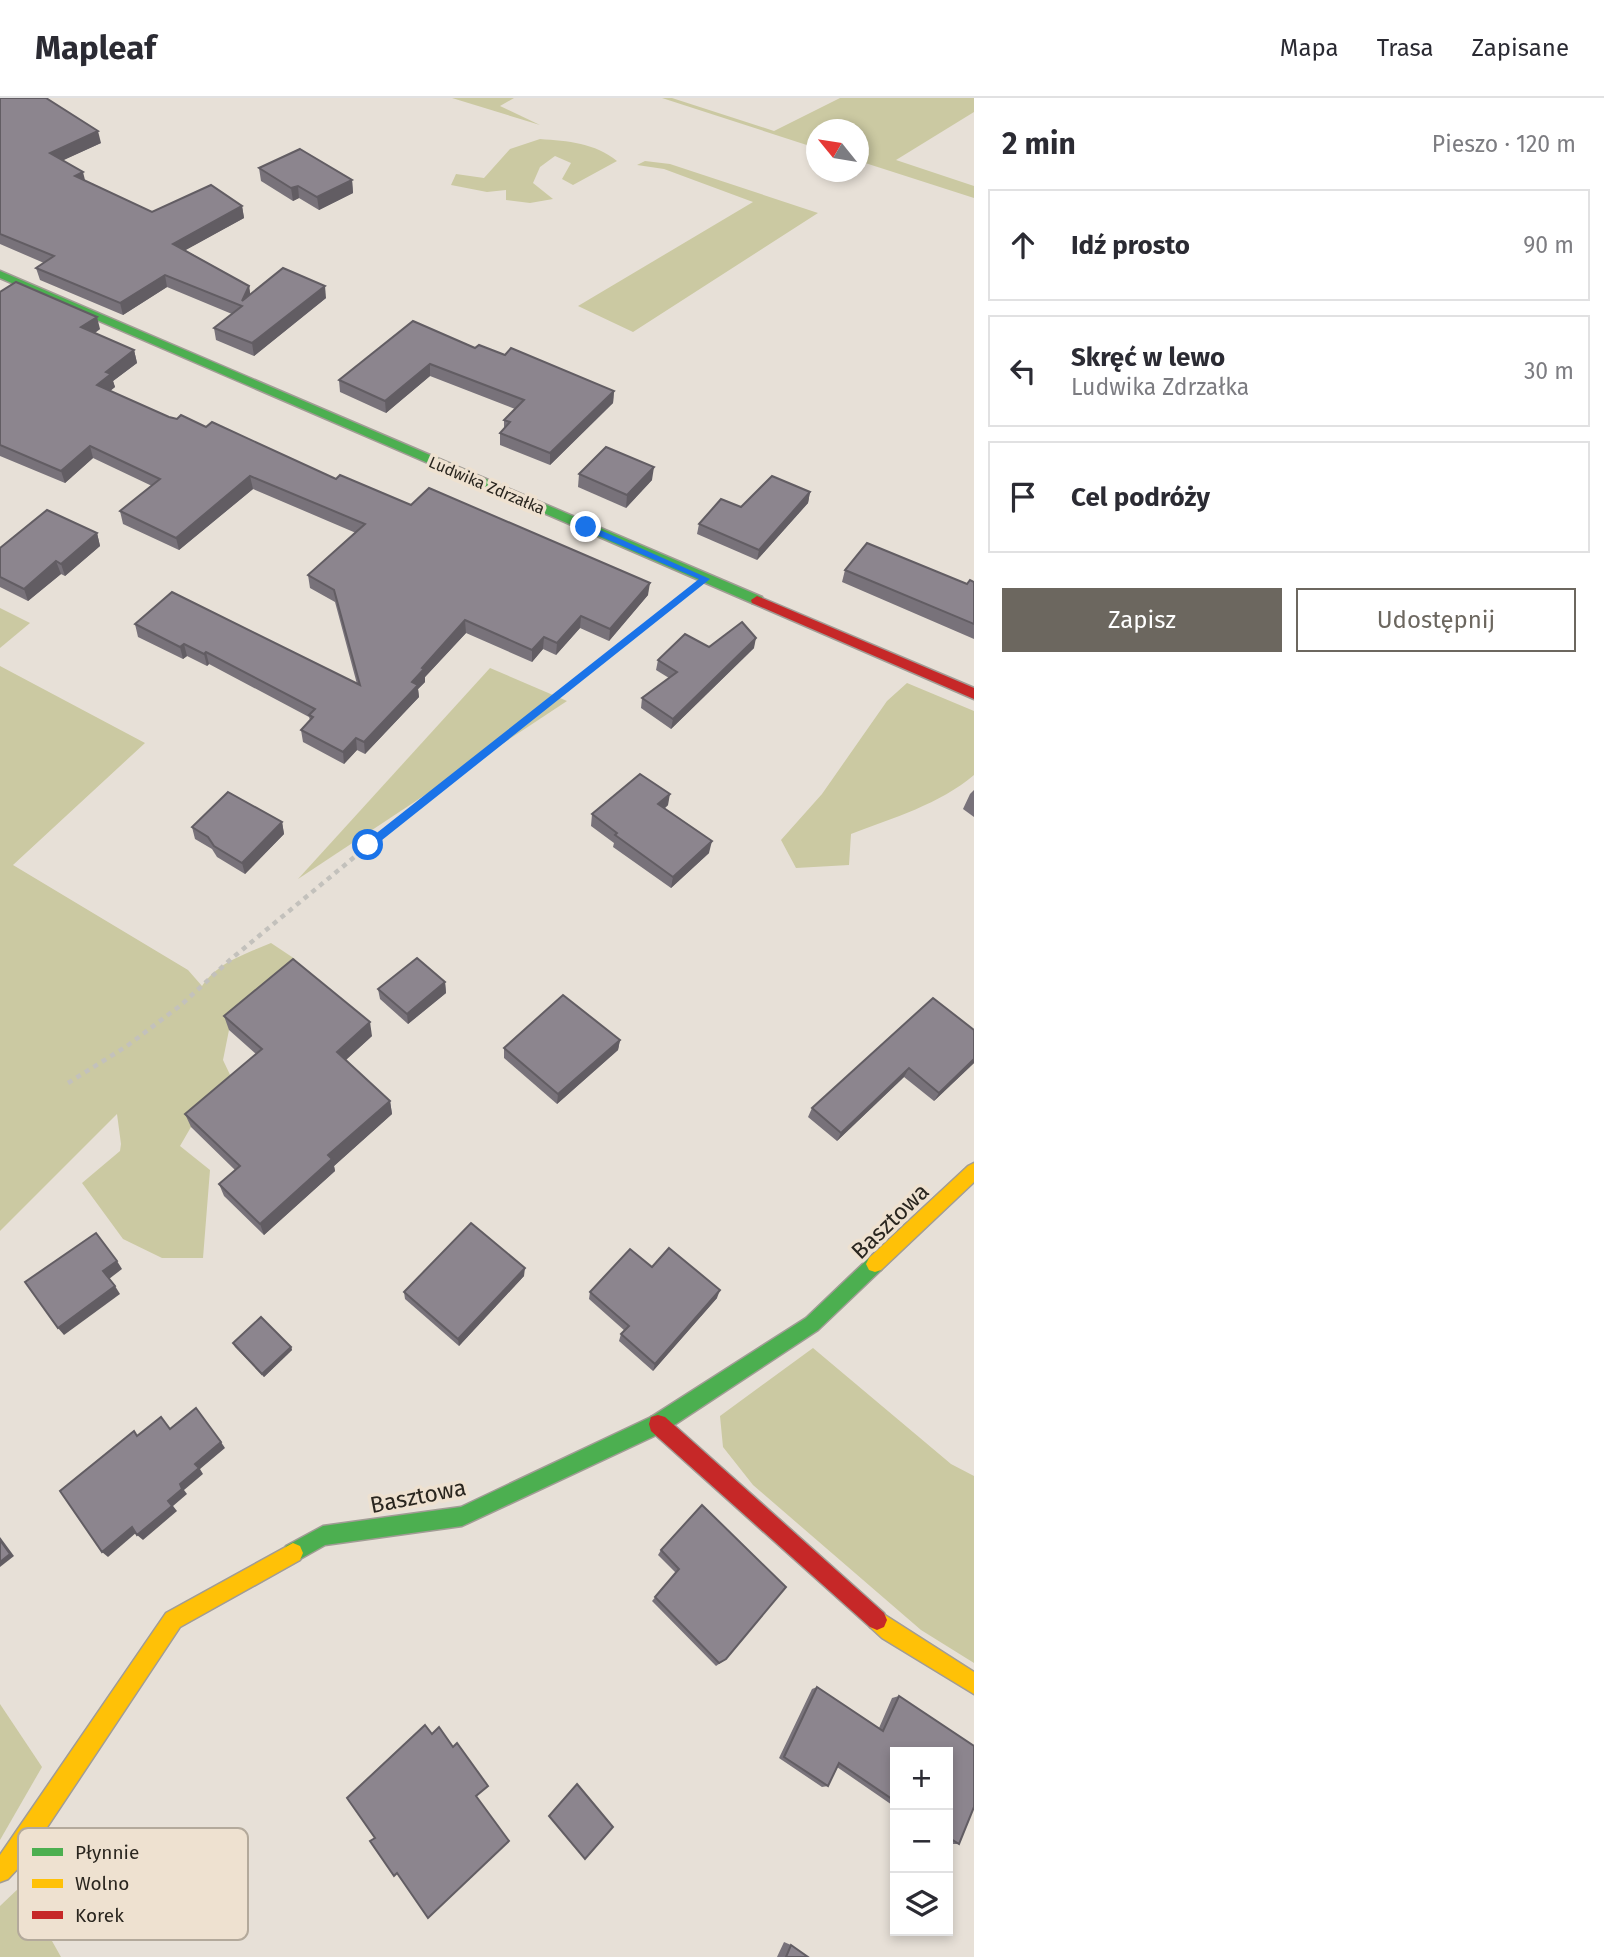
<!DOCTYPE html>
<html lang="pl">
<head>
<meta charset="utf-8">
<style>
	:root { --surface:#fff; --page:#f7f7f7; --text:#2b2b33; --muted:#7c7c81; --line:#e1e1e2; --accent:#6c675f }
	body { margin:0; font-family:"Fira Sans",sans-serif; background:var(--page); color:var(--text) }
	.controls { position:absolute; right:21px; bottom:21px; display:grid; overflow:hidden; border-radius:0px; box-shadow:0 4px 10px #0003 }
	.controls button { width:63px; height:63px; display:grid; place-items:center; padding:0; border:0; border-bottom:2px solid var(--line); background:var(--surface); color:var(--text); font:35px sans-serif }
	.compass { position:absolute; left:806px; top:21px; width:63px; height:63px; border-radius:50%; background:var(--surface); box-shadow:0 4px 10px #0003; rotate:300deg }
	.stop { position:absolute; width:21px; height:21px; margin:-16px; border:5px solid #1a73e8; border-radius:50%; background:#fff }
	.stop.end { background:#1a73e8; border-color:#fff; box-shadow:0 2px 7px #0008 }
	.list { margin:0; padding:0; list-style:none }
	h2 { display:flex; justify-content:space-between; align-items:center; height:91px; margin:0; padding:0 28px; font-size:30px }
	h2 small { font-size:23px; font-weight:400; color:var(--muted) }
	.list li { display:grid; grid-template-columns:46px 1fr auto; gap:21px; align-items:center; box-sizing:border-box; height:112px; margin:0 14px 14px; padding:0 14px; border:2px solid var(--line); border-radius:0px }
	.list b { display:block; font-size:26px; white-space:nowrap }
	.list p { margin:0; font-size:23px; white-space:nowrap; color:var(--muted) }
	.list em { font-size:23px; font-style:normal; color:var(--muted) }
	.actions { display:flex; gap:14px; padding:21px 28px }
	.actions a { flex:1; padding:16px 0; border:2px solid var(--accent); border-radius:0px; text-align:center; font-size:24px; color:var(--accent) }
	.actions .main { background:var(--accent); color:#fff }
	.icon { flex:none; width:38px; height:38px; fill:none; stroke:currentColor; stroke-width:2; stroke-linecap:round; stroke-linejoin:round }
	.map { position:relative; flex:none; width:974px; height:1859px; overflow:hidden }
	header { display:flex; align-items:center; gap:42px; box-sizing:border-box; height:98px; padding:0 35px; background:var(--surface); border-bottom:2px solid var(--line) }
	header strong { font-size:33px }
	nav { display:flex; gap:38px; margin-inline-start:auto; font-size:24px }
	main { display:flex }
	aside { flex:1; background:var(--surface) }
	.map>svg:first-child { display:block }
	.green { fill:#cbc9a2 }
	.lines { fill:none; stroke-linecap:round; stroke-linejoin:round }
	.fast-casing { stroke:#a19c95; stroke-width:3 }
	.slow-casing { stroke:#a19c95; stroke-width:3 }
	.jam-casing { stroke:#a19c95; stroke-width:3 }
	.path-far1 { stroke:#c3c1bc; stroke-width:3.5; stroke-dasharray:4.5 4.5; stroke-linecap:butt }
	.path { stroke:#c3c1bc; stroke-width:4.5; stroke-dasharray:5 5; stroke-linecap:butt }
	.fast { fill:#4caf50; fill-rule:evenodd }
	.slow { fill:#ffc107; fill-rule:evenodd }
	.jam { fill:#c62828; fill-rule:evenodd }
	.wall { fill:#78727a }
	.shaded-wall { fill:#625d63 }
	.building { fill:#8c858e; stroke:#625d63; stroke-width:2 }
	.route { fill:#1a73e8 }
	.labels { text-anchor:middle; stroke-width:7; stroke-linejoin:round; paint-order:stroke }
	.far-street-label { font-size:16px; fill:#2a261f; stroke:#eee1d0 }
	.near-street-label { font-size:23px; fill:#2a261f; stroke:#eee1d0 }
	.key { fill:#eee1d0; stroke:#b3a99b; stroke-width:2 }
	.key-label { font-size:19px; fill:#2a261f }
</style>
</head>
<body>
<header>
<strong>Mapleaf</strong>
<nav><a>Mapa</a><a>Trasa</a><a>Zapisane</a></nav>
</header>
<main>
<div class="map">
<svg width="974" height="1859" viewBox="0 0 974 1859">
	<rect width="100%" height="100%" fill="#e7e0d7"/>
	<g class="green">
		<path d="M452 0H514L500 8 540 27Z"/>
		<path d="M662 0H672L774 33 840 0H974V14L896 62 974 88V100L859 63 858 32H816V50Z"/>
		<path d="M540 41C568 43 595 45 617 63L573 87 562 81 571 65 555 58 540 69 533 85 553 101 530 105 506 102V92L487 94 451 87 456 76 484 80 510 51Z"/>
		<path d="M645 63 670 66 818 115 633 234 578 208 753 104 664 71 637 67Z"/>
		<path d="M0 510 30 525 0 550Z"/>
		<path d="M0 568 145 645 13 767 188 872 202 888C218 864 245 856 271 845L295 861 229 932 223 962 233 983 191 1029 180 1048 210 1072 203 1160H162L123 1141 82 1085 120 1053 121 1046 117 1016 0 1133Z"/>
		<path d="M490 570 567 603 298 781Z"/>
		<path d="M907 585 974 613V677C940 706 893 720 851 736L849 767 796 770 781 742 822 696 887 603Z"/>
		<path d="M813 1250 951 1366 974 1378V1565L921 1532 753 1387 723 1349 720 1318Z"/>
		<path d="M0 1606 42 1669 0 1742Z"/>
		<path d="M21 1788 61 1859H0V1808Z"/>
	</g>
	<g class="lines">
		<g class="fast-casing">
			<g id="fast">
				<path d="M0 173 762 499 763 502 757 506 752 505 0 180Z"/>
				<path d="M875 1158 881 1160 884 1166 881 1172 818 1232 665 1333 462 1428 325 1447 293 1465 286 1462 283 1455 286 1448 323 1428 461 1409 651 1319 806 1220 869 1160Z"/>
			</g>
		</g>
		<g class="slow-casing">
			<g id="slow">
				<path d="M974 1065V1084L881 1172 875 1174 869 1172 866 1166 869 1160 968 1068Z"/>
				<path d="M293 1445 300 1448 303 1455 300 1462 180 1529 24 1764 8 1781 0 1784V1757L166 1515Z"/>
				<path d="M877 1512 974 1574V1596L882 1540 870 1529 867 1522 870 1515Z"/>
			</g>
		</g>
		<g class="jam-casing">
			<g id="jam">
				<path d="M757 498 974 590V601L752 505 751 502Z"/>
				<path d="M658 1317 665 1319 884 1515 887 1522 884 1529 877 1532 870 1529 651 1333 649 1326 651 1319Z"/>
			</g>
		</g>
		<path class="path-far1" d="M390 730 678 504"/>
		<path class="path" d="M68 985 127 948 181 907 231 861 392 728"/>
		<use href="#fast" class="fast"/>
		<use href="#slow" class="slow"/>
		<use href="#jam" class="jam"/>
	</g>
	<g class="wall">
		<path d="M0 0 101 45 63 62 85 83 152 114 242 108 244 120 185 152 249 188 250 196 326 200 254 258 216 242 214 230 232 216 167 189 123 217 40 182 36 170 44 165 0 146Z"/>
		<path d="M259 70 352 82 353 95 319 112 299 100 293 103 261 83Z"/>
		<path d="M0 194 100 231 95 235 134 252 137 265 113 283 115 289 110 293 169 319 206 329 336 381 411 407 648 497 609 543 580 530 556 557 543 551 532 564 466 535 425 579V584L418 591 419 599 365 656 357 652 344 666 303 644 301 632 310 622 309 619 209 566 207 568 187 558 183 561 138 539 135 526 357 586 335 504 310 490 308 477 356 435 253 391 179 452 123 426 120 413 152 388 93 360 65 385 0 358Z"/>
		<path d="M475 250 505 257 614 293 613 305 550 367 500 347V335L504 331V322L515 311 430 278 386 315 340 294 339 282Z"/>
		<path d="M579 376 652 382 626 410 578 389Z"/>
		<path d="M810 394 808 405 757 462 697 436 699 426 741 409Z"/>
		<path d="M97 435 100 448 65 478 61 476 28 503 0 489V450Z"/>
		<path d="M845 472 967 486 974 484V541L842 484Z"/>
		<path d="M709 549 754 550 671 631 641 610 642 600 669 580 656 572 658 562Z"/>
		<path d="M974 692V719L963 711 970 696Z"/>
		<path d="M668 707 664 711 709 755 671 790 613 749 614 745 591 728 592 716Z"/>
		<path d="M282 724 284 736 245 776 217 759 212 751 195 741 192 729Z"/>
		<path d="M445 884 446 895 408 926 380 901 378 891Z"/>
		<path d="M933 900 974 965 934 1003 904 979 837 1043 808 1019 812 1010Z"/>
		<path d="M224 918 372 938 346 962 390 1003 392 1016 334 1068 335 1073 264 1137 224 1098 219 1086 235 1072 191 1029 185 1016 256 956 229 932Z"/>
		<path d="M620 942 618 952 557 1006 504 960V950Z"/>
		<path d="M652 1169 717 1200 653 1273 619 1243 621 1236 625 1233 589 1201 590 1194Z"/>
		<path d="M524 1178 459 1248 405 1201 404 1194Z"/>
		<path d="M233 1245 291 1249 292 1252 264 1279 235 1249Z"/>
		<path d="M702 1407 726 1561 716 1568 652 1503 676 1475 658 1457 661 1452Z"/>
		<path d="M817 1589 879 1630 892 1600 899 1598 974 1648V1709L959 1746H951L948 1744V1654H895V1709L837 1669 828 1688 822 1689 779 1660 812 1591Z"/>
		<path d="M784 1844 791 1847 808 1859H777Z"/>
	</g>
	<g class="shaded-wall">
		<path d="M98 33 101 45 53 67 50 55Z"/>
		<path d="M83 74 86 86 75 78Z"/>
		<path d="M352 82 353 95 319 112 317 99Z"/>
		<path d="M298 88 299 100 293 103 291 90Z"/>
		<path d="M242 108 244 120 175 158 173 146Z"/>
		<path d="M165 177 167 189 123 217 120 205Z"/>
		<path d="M249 188 251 201 242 203Z"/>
		<path d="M325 188 326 200 254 258 252 245Z"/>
		<path d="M97 219 100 231 84 242 81 229Z"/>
		<path d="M134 252 137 265 113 283 115 289 101 300 97 287 106 274Z"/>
		<path d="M430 266V278L386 315 385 303Z"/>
		<path d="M614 293 613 305 550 367V355Z"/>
		<path d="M90 348 93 360 65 385 61 373Z"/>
		<path d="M654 369 652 382 626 410 627 397Z"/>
		<path d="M250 378 253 391 179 452 176 440Z"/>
		<path d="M810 394 808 405 757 462 759 452Z"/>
		<path d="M97 435 100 448 65 478 61 466Z"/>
		<path d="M56 463 61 476 28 503 24 491Z"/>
		<path d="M650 485 648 497 609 543 610 531Z"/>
		<path d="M581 518 580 530 556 557 557 545Z"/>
		<path d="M465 522 466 535 425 579V584L418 591 419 599 365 656 364 644 412 584 422 570Z"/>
		<path d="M544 539 543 551 532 564V552Z"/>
		<path d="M756 540 754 550 671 631 673 621Z"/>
		<path d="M184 546 187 558 183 561 180 549Z"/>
		<path d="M206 554 209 566 207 568 204 556Z"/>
		<path d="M356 640 357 652 344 666 343 654Z"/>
		<path d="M670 696 668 707 656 718 658 706Z"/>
		<path d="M282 724 284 736 245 776 242 765Z"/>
		<path d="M712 743 709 755 671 790 673 779Z"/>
		<path d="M445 884 446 895 408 926 407 916Z"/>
		<path d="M370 924 372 938 339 968 337 954Z"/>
		<path d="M620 942 618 952 557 1006 558 996Z"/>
		<path d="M974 961V965L934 1003 939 995Z"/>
		<path d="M909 970 904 979 837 1043 841 1035Z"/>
		<path d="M390 1003 392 1016 334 1068 335 1073 264 1137 260 1126 328 1057Z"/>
		<path d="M117 1163 122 1171 109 1181 103 1173Z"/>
		<path d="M525 1170 524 1178 459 1248 458 1241Z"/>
		<path d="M115 1188 120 1196 64 1237 58 1230Z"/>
		<path d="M720 1192 717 1200 653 1273 655 1266Z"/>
		<path d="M291 1249 292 1252 264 1279 262 1276Z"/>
		<path d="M221 1344 225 1350 200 1371 203 1376 184 1392 187 1396 173 1408 177 1413 143 1442 137 1437 168 1403 195 1366Z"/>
		<path d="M132 1429 137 1434 108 1459 102 1454Z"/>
		<path d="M0 1439 14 1458 0 1469Z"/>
	</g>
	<g class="building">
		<path d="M0 0H46L98 33 50 55 83 74 75 78 152 114 211 87 242 108 173 146 249 188 242 203 283 170 325 188 252 245 214 230 242 208 165 177 120 205 36 170 54 158 0 136Z"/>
		<path d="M300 51 352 82 317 99 298 88 291 90 259 70Z"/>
		<path d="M16 184 97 219 81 229 134 252 106 274 111 276 97 287 169 319 177 321 181 317 206 329 212 324 336 381 340 377 411 407 429 390 650 485 610 531 581 518 557 545 544 539 532 552 465 522 422 570 424 571 412 584 418 587 364 644 356 640 343 654 301 632 313 619 309 617 315 611 206 554 204 556 184 546 180 549 135 526 172 494 360 587 334 492 308 477 365 426 250 378 176 440 120 413 160 381 90 348 61 373 0 347V194Z"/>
		<path d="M413 223 475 250 479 247 505 257 511 250 614 293 550 355 500 335 510 324 504 322 524 302 430 266 385 303 339 282Z"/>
		<path d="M606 349 654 369 627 397 579 376Z"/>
		<path d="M772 378 810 394 759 452 699 426 721 401 741 409Z"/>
		<path d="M47 412 97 435 61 466 56 463 24 491 0 479V450Z"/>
		<path d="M867 445 967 486 970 482 974 484V526L845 472Z"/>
		<path d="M742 524 756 540 673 621 642 600 677 574 658 562 685 536 709 549Z"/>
		<path d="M640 676 670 696 658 706 712 743 673 779 615 737 617 735 592 716Z"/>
		<path d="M228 694 282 724 242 765 214 748 208 739 192 729Z"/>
		<path d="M417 860 445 884 407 916 378 891Z"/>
		<path d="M293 861 370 924 337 954 390 1003 328 1057 332 1061 260 1126 219 1086 240 1068 185 1016 262 951 224 918Z"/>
		<path d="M563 897 620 942 558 996 504 950Z"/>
		<path d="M933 900 974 932V961L939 995 909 970 841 1035 812 1010Z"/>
		<path d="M471 1125 525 1170 458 1241 404 1194Z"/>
		<path d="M96 1135 117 1163 103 1173 115 1188 58 1230 25 1184Z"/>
		<path d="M669 1150 720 1192 655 1266 621 1236 629 1228 590 1194 630 1151 652 1169Z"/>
		<path d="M261 1219 291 1249 262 1276 233 1245Z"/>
		<path d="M196 1310 221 1344 195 1366 199 1370 180 1386 182 1391 168 1403 172 1408 137 1437 132 1429 102 1454 60 1393 134 1333 137 1338 161 1319 170 1331Z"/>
		<path d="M702 1407 786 1489 726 1561 719 1565 655 1499 679 1471 661 1452Z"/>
		<path d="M0 1442 10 1456 0 1464Z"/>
		<path d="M817 1589 883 1633 899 1598 974 1648V1709L959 1746 948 1739V1654H895V1703L839 1665 828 1688 784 1659Z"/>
		<path d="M425 1627 432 1636 439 1629 453 1649 457 1645 488 1688 476 1698 509 1743 428 1820 397 1775 394 1778 370 1743 375 1740 347 1700Z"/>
		<path d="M577 1686 613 1729 585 1761 549 1718Z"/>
		<path d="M791 1847 808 1859H786Z"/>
	</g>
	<path class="route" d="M583 427H589L710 481 372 750H364V745L699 481 583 431Z"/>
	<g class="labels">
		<g class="far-street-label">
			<text transform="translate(487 387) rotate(23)" y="6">Ludwika Zdrzałka</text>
		</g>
		<g class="near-street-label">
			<text transform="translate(890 1123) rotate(-44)" y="8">Basztowa</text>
			<text transform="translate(418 1398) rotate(-11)" y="8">Basztowa</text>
		</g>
	</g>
	<rect x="18" y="1730" width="230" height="112" rx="10" class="key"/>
	<rect x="32" y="1750" width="31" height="8" fill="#4caf50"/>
	<rect x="32" y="1781" width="31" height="9" fill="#ffc107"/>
	<rect x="32" y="1813" width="31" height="8" fill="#c62828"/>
	<g class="key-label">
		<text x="75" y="1761">Płynnie</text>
		<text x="75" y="1792">Wolno</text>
		<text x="75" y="1824">Korek</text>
	</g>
</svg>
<div class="controls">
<button>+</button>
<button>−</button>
<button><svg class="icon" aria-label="layers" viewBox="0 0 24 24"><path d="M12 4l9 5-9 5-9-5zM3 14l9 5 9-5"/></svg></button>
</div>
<svg class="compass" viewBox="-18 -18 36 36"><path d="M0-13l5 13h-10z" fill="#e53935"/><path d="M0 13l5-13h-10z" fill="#7c7c81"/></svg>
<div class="stop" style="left:368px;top:747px"></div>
<div class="stop end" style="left:586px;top:429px"></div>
</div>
<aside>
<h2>2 min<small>Pieszo · 120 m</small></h2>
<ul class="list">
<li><svg class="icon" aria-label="ahead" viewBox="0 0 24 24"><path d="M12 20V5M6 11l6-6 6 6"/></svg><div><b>Idź prosto</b></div><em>90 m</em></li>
<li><svg class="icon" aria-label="left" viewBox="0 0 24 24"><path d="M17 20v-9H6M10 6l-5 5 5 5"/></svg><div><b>Skręć w lewo</b><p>Ludwika Zdrzałka</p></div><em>30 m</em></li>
<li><svg class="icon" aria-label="arrive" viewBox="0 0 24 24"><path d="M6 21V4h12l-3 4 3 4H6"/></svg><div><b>Cel podróży</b></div></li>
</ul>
<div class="actions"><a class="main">Zapisz</a><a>Udostępnij</a></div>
</aside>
</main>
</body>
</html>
